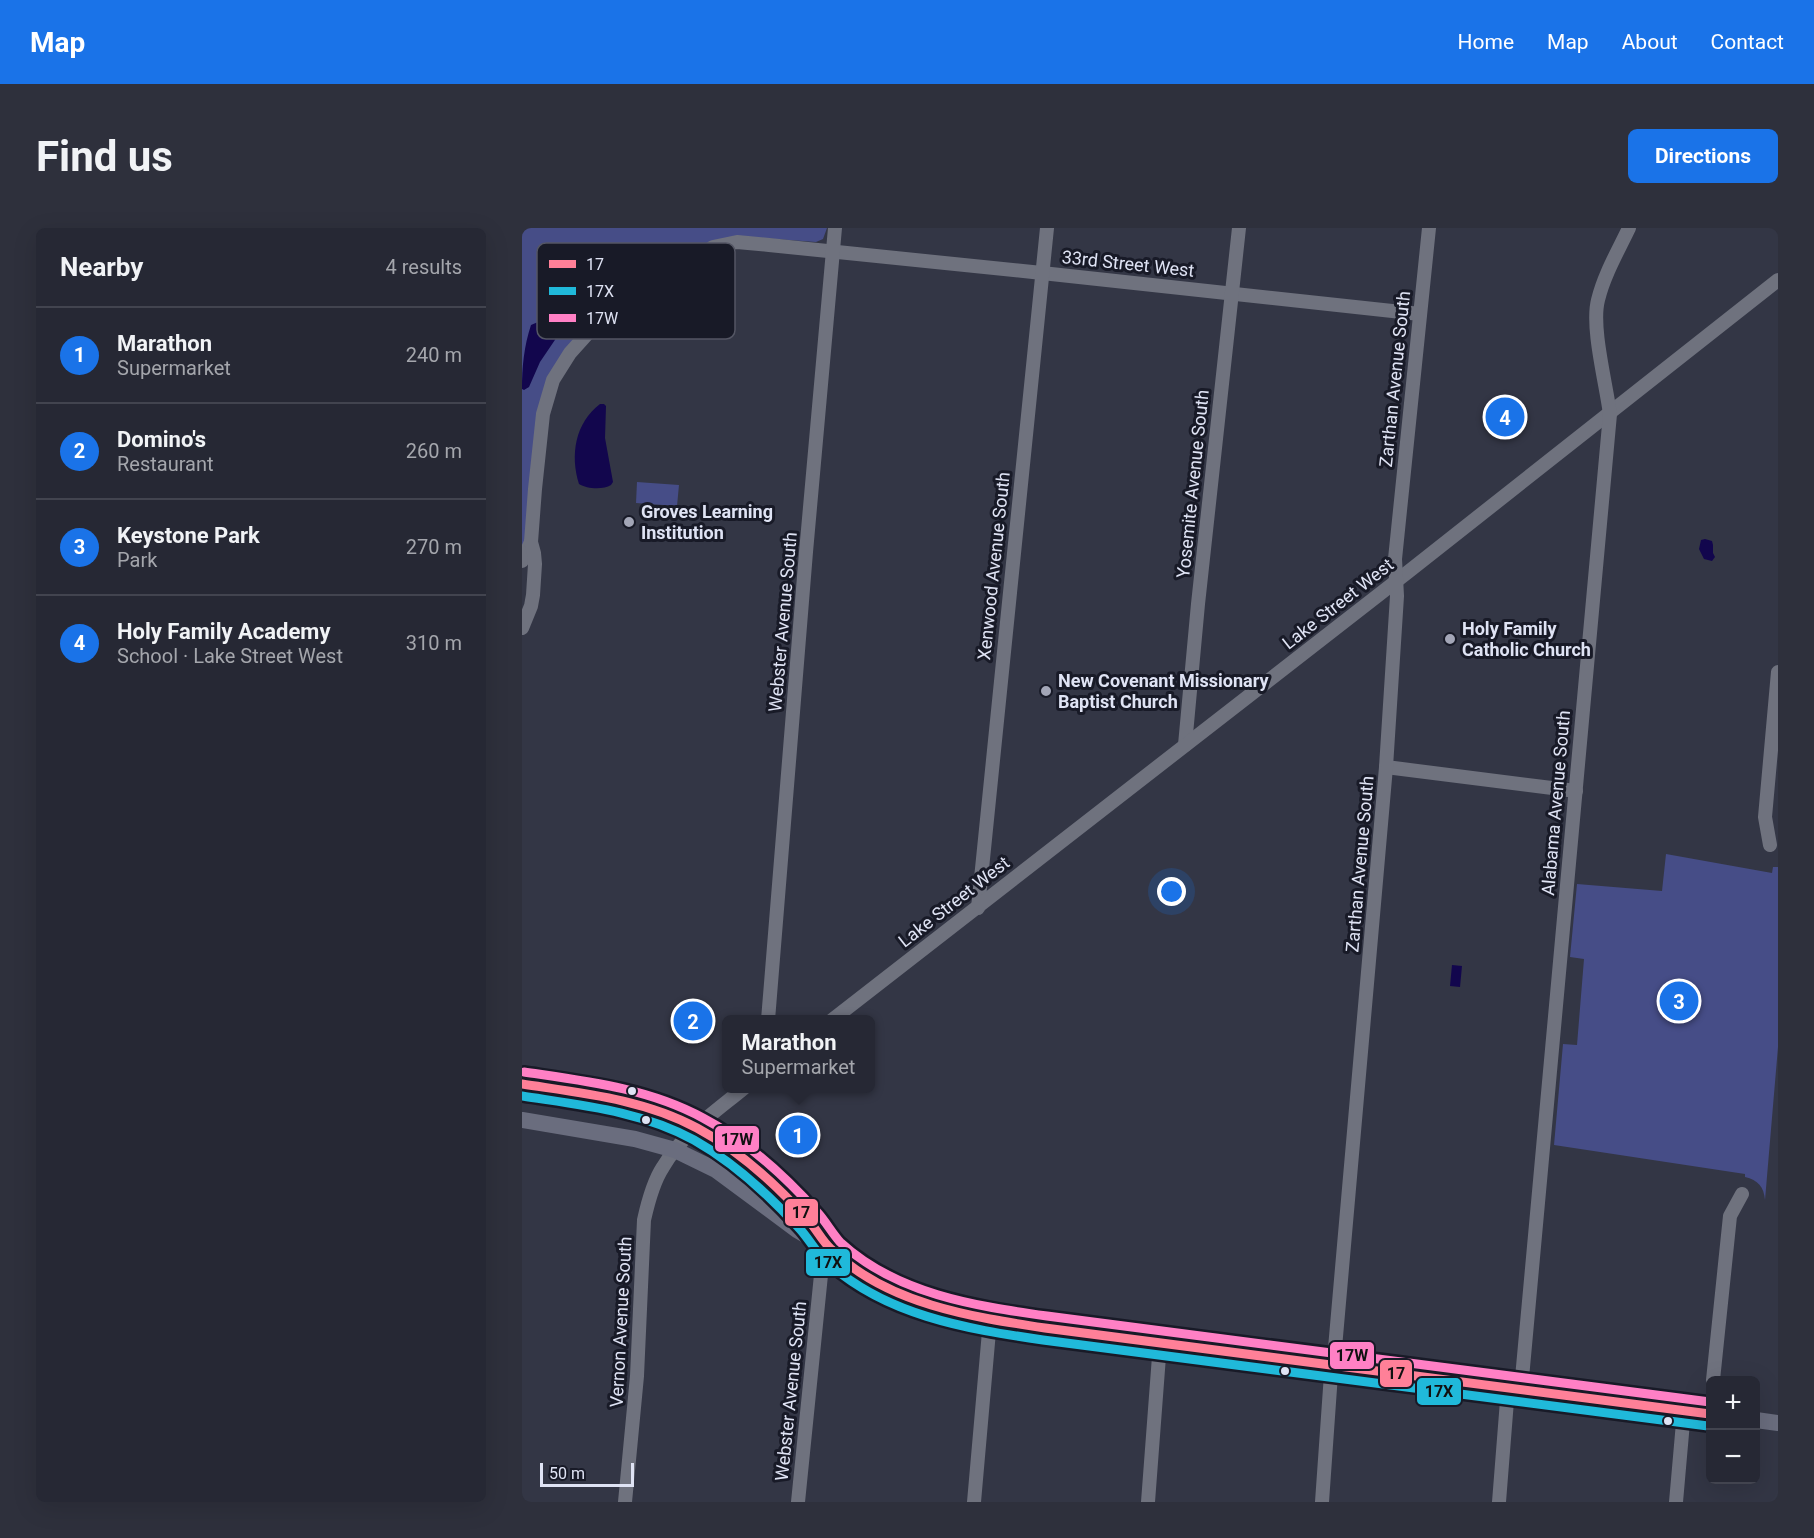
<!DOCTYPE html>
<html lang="en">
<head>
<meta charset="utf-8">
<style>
	:root { --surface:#262834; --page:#2e303c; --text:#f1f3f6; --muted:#a4a6ac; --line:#42444f; --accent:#1a73e8 }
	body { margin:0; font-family:Roboto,sans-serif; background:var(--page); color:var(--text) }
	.controls { position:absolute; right:18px; bottom:18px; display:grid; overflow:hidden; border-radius:9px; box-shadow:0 6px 24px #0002 }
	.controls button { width:54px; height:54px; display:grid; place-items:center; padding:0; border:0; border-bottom:2px solid var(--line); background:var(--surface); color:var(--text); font:30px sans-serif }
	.scale { position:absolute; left:18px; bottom:15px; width:94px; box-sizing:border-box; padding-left:6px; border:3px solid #dfe3f4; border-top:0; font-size:16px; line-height:21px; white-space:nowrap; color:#dfe3f4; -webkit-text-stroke:4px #181a27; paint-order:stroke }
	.you { position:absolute; left:650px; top:664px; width:21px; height:21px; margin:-15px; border:4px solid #fff; border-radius:50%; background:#1a73e8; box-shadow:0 0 0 9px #1a73e833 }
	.badge { display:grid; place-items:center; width:39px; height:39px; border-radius:50%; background:var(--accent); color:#fff; font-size:20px; font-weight:700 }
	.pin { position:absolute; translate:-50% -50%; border:3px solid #fff; box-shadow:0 2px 6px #0006 }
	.popup { position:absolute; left:200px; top:787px; width:153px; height:78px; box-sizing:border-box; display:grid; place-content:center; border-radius:9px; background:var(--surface); filter:drop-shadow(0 2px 4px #0005); font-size:20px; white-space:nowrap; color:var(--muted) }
	.popup b { font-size:22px; color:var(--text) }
	.popup::after { content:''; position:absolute; left:50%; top:100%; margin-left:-12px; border:12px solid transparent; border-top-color:var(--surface) }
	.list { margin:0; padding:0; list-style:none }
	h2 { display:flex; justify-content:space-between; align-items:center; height:78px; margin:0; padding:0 24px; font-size:26px }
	h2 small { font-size:20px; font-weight:400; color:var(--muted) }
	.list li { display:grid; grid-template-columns:39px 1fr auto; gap:18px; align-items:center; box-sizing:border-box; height:96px; padding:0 24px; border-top:2px solid var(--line) }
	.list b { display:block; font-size:22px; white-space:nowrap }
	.list p { margin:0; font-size:20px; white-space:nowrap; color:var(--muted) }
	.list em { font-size:20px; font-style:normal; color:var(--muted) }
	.map { position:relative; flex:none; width:1256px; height:1274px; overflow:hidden; border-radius:9px }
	header { display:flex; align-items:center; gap:36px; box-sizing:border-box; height:84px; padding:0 30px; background:var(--accent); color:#fff }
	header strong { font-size:28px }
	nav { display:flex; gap:33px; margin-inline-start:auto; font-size:21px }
	.intro { display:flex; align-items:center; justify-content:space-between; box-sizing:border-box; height:144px; padding:0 36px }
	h1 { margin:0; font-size:42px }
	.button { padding:15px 27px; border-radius:9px; background:var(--accent); color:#fff; font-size:21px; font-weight:700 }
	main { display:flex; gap:36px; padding:0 36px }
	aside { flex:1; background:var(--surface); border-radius:9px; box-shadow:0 6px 24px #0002 }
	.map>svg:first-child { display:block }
	.green { fill:#464d87 }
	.water { fill:#12064d }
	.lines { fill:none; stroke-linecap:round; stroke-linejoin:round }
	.minor { stroke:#6f727e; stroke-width:14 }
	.major { stroke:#6a6d7e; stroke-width:16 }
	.bus-1-casing { stroke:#181a27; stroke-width:14 }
	.bus-2-casing { stroke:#181a27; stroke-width:14 }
	.bus-3-casing { stroke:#181a27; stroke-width:14 }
	.bus-1 { stroke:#ff8098; stroke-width:9 }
	.bus-2 { stroke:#20b9da; stroke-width:9 }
	.bus-3 { stroke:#ff80c5; stroke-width:9 }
	.poi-dot { fill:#a3a6b7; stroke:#181a27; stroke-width:2 }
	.bus-dot { fill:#dfe3f4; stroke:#181a27; stroke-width:2 }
	.labels { text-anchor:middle; stroke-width:6; stroke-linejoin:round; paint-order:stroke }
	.street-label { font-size:18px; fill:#dfe3f4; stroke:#181a27 }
	.poi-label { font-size:18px; font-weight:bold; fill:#dfe3f4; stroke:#181a27; text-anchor:start }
	.key { fill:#181a27; stroke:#545664; stroke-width:1.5 }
	.key-label { font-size:16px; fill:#dfe3f4 }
	.line-badge { stroke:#181a27; stroke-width:2 }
	.pale-badge-label { font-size:16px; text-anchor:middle; font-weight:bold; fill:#111 }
</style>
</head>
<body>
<header>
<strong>Map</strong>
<nav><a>Home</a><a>Map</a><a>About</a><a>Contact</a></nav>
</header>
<div class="intro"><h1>Find us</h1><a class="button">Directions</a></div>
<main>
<aside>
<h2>Nearby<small>4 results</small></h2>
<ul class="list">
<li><span class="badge">1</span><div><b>Marathon</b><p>Supermarket</p></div><em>240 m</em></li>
<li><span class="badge">2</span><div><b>Domino's</b><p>Restaurant</p></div><em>260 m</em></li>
<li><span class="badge">3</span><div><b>Keystone Park</b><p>Park</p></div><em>270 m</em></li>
<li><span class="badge">4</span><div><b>Holy Family Academy</b><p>School · Lake Street West</p></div><em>310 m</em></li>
</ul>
</aside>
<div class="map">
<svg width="1256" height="1274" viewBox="0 0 1256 1274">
	<rect width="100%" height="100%" fill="#333645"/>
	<g class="green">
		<path d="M0 0H305L301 11 294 14 212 8 33 137 4 309 0 322Z"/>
		<path d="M115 254 157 257 155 278 114 275Z"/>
		<path d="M1144 626 1250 645 1251 639H1256V819L1243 972C1242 959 1236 952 1223 949V946L1032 917 1041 816 1055 817 1062 731 1048 729 1055 656 1140 663Z"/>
	</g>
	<g class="water">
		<path d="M16 94 33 97 39 103 18 134 7 159 2 162 0 161C0 139 2 118 9 97Z"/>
		<path d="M78 176H82L84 178 83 210 91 254 89 257C81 262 65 261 57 256 48 227 53 195 78 176Z"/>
		<path d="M1183 311 1190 313 1191 317V325L1193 329 1190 333 1182 331 1177 321 1179 312Z"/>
		<path d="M930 737 940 738 938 759 928 758Z"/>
	</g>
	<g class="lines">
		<g class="minor">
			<path d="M0 333 9 314"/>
			<path d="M0 400 9 378 11 367 13 336 12 325 9 314 13 261 21 186 31 152 48 125 66 105 191 19 215 14 247 17 520 45 898 86"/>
			<path d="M663 517 676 376 717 0"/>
			<path d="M864 539 1054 563"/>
			<path d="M1248 617 1243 589 1256 444"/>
			<path d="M456 680 525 0"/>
			<path d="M246 792 284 324 313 0"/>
			<path d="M310 792 886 344 1256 52"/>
			<path d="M1191 1152 1208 988 1220 966"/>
			<path d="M999 1161 1088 186C1084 155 1069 99 1076 72 1082 47 1096 23 1107 0"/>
			<path d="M103 1274 115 1148 122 992C126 974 131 954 141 939 160 906 193 884 222 860"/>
			<path d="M276 1274 300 1037 311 1023"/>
			<path d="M452 1274 468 1092"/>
			<path d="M626 1274 638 1115"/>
			<path d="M800 1274 809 1146 813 1120 864 539 875 368 873 331 907 0"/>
			<path d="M977 1274 986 1160"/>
			<path d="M1154 1274 1162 1183"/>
		</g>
		<g class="major">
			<path d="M0 856C59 865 118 873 172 899 190 907 205 920 221 932 252 957 281 984 305 1016"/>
			<path d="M0 892 113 911 153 922 194 942 275 1002 311 1023 342 1045 376 1064 436 1086 523 1100 1188 1186"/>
			<path d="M1234 1192 1256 1195"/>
		</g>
		<g class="bus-1-casing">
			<path id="bus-1" d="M0 856C59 865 122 871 175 900 218 923 255 957 287 993 295 1002 300 1013 309 1021 364 1076 450 1089 523 1100L1188 1186"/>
		</g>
		<g class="bus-2-casing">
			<path id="bus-2" d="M0 868C58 877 120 883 172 912 211 934 246 966 276 999 286 1009 292 1022 302 1031 360 1087 445 1101 521 1112L1186 1198"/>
		</g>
		<g class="bus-3-casing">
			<path id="bus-3" d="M2 844C63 853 126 860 181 890 225 913 263 948 296 985 304 994 310 1005 318 1014 374 1066 453 1078 525 1088L1188 1174"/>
		</g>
		<use href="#bus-1" class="bus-1"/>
		<use href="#bus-2" class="bus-2"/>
		<use href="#bus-3" class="bus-3"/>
	</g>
	<g class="poi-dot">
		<circle cx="107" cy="294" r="6"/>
		<circle cx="928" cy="411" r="6"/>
		<circle cx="524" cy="463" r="6"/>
	</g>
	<g class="bus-dot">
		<circle cx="110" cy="863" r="5"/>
		<circle cx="124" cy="892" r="5"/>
		<circle cx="763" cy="1143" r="5"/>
		<circle cx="1146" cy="1193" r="5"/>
	</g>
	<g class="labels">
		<g class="street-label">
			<text transform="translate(606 36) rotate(6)" y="6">33rd Street West</text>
			<text transform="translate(873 151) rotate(-84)" y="6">Zarthan Avenue South</text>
			<text transform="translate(671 256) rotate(-84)" y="6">Yosemite Avenue South</text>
			<text transform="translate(472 338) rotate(-84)" y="6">Xenwood Avenue South</text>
			<text transform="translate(816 376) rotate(-38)" y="6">Lake Street West</text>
			<text transform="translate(261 394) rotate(-85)" y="6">Webster Avenue South</text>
			<text transform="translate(1034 575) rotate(-85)" y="6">Alabama Avenue South</text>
			<text transform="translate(838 636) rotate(-85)" y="6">Zarthan Avenue South</text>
			<text transform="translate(432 674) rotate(-38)" y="6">Lake Street West</text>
			<text transform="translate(99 1094) rotate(-87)" y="6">Vernon Avenue South</text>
			<text transform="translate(269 1163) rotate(-84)" y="6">Webster Avenue South</text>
		</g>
		<g class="poi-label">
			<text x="119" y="290">Groves Learning<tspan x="119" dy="21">Institution</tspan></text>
			<text x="940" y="407">Holy Family<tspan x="940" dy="21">Catholic Church</tspan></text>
			<text x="536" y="459">New Covenant Missionary<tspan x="536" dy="21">Baptist Church</tspan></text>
		</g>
	</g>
	<rect x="15" y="15" width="198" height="96" rx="9" class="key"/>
	<rect x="27" y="32" width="27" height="8" fill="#ff8098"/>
	<rect x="27" y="59" width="27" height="8" fill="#20b9da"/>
	<rect x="27" y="86" width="27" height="8" fill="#ff80c5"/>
	<g class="key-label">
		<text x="64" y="42">17</text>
		<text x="64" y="69">17X</text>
		<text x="64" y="96">17W</text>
	</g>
	<g class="line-badge">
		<rect x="192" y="897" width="46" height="28" rx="6" fill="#ff80c5"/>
		<rect x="262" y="970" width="35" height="29" rx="6" fill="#ff8098"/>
		<rect x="283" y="1020" width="46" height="29" rx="6" fill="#20b9da"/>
		<rect x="807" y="1113" width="46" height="29" rx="6" fill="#ff80c5"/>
		<rect x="857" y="1131" width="34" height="29" rx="6" fill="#ff8098"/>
		<rect x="894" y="1149" width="46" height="29" rx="6" fill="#20b9da"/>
	</g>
	<g class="pale-badge-label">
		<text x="215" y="917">17W</text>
		<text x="279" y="990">17</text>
		<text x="306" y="1040">17X</text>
		<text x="830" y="1133">17W</text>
		<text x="874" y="1151">17</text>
		<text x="917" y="1169">17X</text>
	</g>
</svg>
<div class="controls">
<button>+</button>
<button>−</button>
</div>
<div class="scale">50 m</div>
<div class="you"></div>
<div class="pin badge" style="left:276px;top:907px">1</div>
<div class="popup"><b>Marathon</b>Supermarket</div>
<div class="pin badge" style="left:171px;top:793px">2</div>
<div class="pin badge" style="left:1157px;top:773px">3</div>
<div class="pin badge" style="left:983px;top:189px">4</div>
</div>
</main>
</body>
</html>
